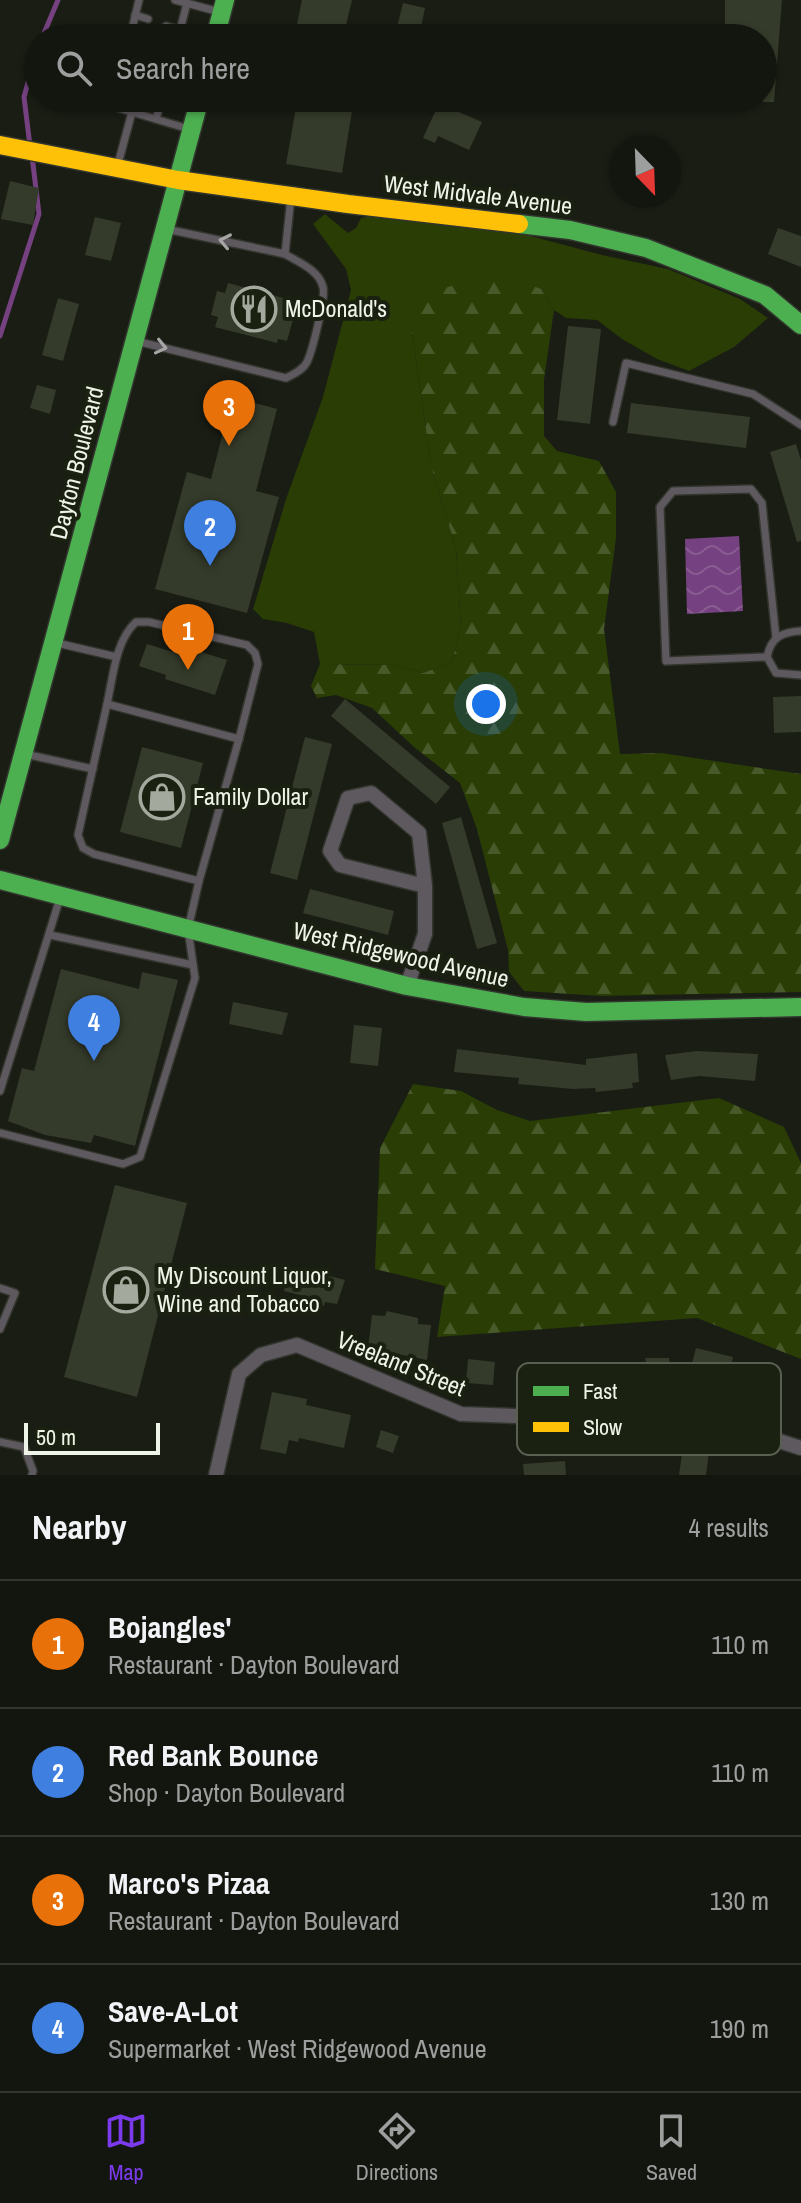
<!DOCTYPE html>
<html lang="en">
<head>
<meta charset="utf-8">
<style>
	:root { --surface:#13160f; --page:#1c1f18; --text:#f1f3f6; --muted:#9d9f9e; --line:#32352f; --accent:#7c3aed }
	body { margin:0; font-family:"Archivo Narrow",sans-serif; background:var(--page); color:var(--text) }
	.compass { position:absolute; left:609px; top:136px; width:72px; height:72px; border-radius:50%; background:var(--surface); box-shadow:0 2px 6px #0004; rotate:157deg }
	.scale { position:absolute; left:24px; bottom:20px; width:136px; box-sizing:border-box; padding-left:8px; border:4px solid #eff4e9; border-top:0; font-size:22px; line-height:28px; white-space:nowrap; color:#eff4e9; -webkit-text-stroke:6px #1a2110; paint-order:stroke }
	.you { position:absolute; left:486px; top:704px; width:28px; height:28px; margin:-20px; border:6px solid #fff; border-radius:50%; background:#1a73e8; box-shadow:0 0 0 12px #1a73e833 }
	.badge { display:grid; place-items:center; width:52px; height:52px; border-radius:50%; background:var(--accent); color:#fff; font-size:26px; font-weight:700 }
	.pin { position:absolute; translate:-50% -66px; filter:drop-shadow(0 2px 4px #0008) }
	.pin::after { content:''; position:absolute; top:42px; width:28px; height:24px; background:inherit; clip-path:polygon(0 0,100% 0,50% 100%) }
	.list { margin:0; padding:0; list-style:none }
	h2 { display:flex; justify-content:space-between; align-items:center; height:104px; margin:0; padding:0 32px; font-size:34px }
	h2 small { font-size:26px; font-weight:400; color:var(--muted) }
	.list li { display:grid; grid-template-columns:52px 1fr auto; gap:24px; align-items:center; box-sizing:border-box; height:128px; padding:0 32px; border-top:2px solid var(--line) }
	.list b { display:block; font-size:30px; white-space:nowrap }
	.list p { margin:0; font-size:26px; white-space:nowrap; color:var(--muted) }
	.list em { font-size:26px; font-style:normal; color:var(--muted) }
	.icon { flex:none; width:44px; height:44px; fill:none; stroke:currentColor; stroke-width:2; stroke-linecap:round; stroke-linejoin:round }
	.map { position:relative; flex:none; width:801px; height:1475px; overflow:hidden }
	.search { position:absolute; background:var(--surface); box-shadow:0 2px 6px #0004; left:24px; right:24px; top:24px; height:88px; display:flex; align-items:center; gap:20px; box-sizing:border-box; padding:0 28px; border-radius:44px; color:var(--muted); font-size:30px }
	.sheet { height:616px; background:var(--surface) }
	nav { display:flex; justify-content:space-around; align-items:center; box-sizing:border-box; height:112px; border-top:2px solid var(--line); background:var(--surface); font-size:22px; color:var(--muted) }
	nav a { display:grid; justify-items:center; gap:4px }
	nav .on { color:var(--accent) }
	.map>svg:first-child { display:block }
	.grass { fill:#293d05 }
	.forest { fill:url(#forest-firs) }
	.water { fill:url(#water-waves) }
	.lines { fill:none; stroke-linecap:round; stroke-linejoin:round }
	.stream { stroke:#754180; stroke-width:5 }
	.building { fill:#353b2a }
	.lane-casing { stroke:#33362e; stroke-width:10 }
	.street-casing { stroke:#33362e; stroke-width:17 }
	.fast-casing { stroke:#33362e; stroke-width:21 }
	.slow-casing { stroke:#33362e; stroke-width:21 }
	.lane { stroke:#5e585f; stroke-width:7 }
	.street { stroke:#5e585f; stroke-width:14 }
	.fast { stroke:#4caf50; stroke-width:18 }
	.slow { stroke:#ffc107; stroke-width:18 }
	.oneway { stroke:#a6a6a4 }
	.labels { text-anchor:middle; stroke-width:8; stroke-linejoin:round; paint-order:stroke }
	.street-label { font-size:24px; fill:#eff4e9; stroke:#1a2110 }
	.poi-label { font-size:24px; fill:#eff4e9; stroke:#1a2110; text-anchor:start }
	.key { fill:#1a2110; stroke:#5a6051; stroke-width:2 }
	.key-label { font-size:22px; fill:#eff4e9 }
</style>
</head>
<body>
<div class="map">
<svg width="801" height="1475" viewBox="0 0 801 1475">
	<defs>
		<pattern id="forest-firs" width="22" height="20" patternUnits="userSpaceOnUse" patternTransform="scale(2)"><rect width="22" height="20" fill="#293d05"/><path d="M5 1l3.5 6h-7zM16 11l3.5 6h-7z" fill="#485a29"/></pattern>
		<pattern id="water-waves" width="16" height="10" patternUnits="userSpaceOnUse" patternTransform="scale(2)"><rect width="16" height="10" fill="#754180"/><path d="M0 5q4-4 8 0t8 0" fill="none" stroke="#895d92"/></pattern>
	</defs>
	<rect width="100%" height="100%" fill="#191d14"/>
	<path class="grass" d="M325 214 348 233 356 228 361 218 372 216 504 229 602 255 668 269 740 299 768 318 734 347 689 371 657 359 622 339 597 320 566 318 554 310 541 289 411 326 431 466 456 549 461 626 452 662 423 673 393 665 320 664 314 632 287 623 263 619 253 609 286 499 323 397 351 290 346 269 313 224Z"/>
	<g class="forest">
		<path d="M505 275 541 289 554 310 544 380V436L557 451 599 461 616 492V538L604 629 620 754 661 753 801 774V992L601 996 524 991 509 972 508 950 477 829 460 783 414 747 372 708 336 695 317 698 311 686 320 664 393 665 423 673 452 662 461 626 456 549 431 466 411 326 422 295 468 281Z"/>
		<path d="M413 1084 461 1091 497 1110 530 1121 719 1098 784 1127 801 1163V1359L697 1318 437 1337 445 1286 375 1269 380 1148Z"/>
	</g>
	<path class="water" d="M739 536 743 611 687 614 685 539Z"/>
	<g class="lines">
		<g class="stream">
			<path d="M42 38 58 0"/>
			<path d="M30 146 24 97 38 47"/>
			<path d="M0 336 39 214 32 156"/>
		</g>
	</g>
	<g class="building">
		<path d="M302 0H352L343 38H294Z"/>
		<path d="M725 0H782L774 102H763V38H725Z"/>
		<path d="M403 3 425 8 420 32 397 27Z"/>
		<path d="M441 99 454 105 452 109 482 122 469 150 438 136 435 143 423 138Z"/>
		<path d="M297 102 352 111 342 173 286 164Z"/>
		<path d="M10 181 39 188 33 225 1 219Z"/>
		<path d="M95 217 121 223 111 261 85 255Z"/>
		<path d="M778 228 801 236V267L768 254Z"/>
		<path d="M228 283 298 302 287 341 278 339 277 343 215 327 218 317 211 315 217 291 225 293Z"/>
		<path d="M58 298 79 304 63 361 42 355Z"/>
		<path d="M568 326 601 329 590 424 557 420Z"/>
		<path d="M37 385 56 390 50 414 30 408Z"/>
		<path d="M232 397 277 409 256 491 279 497 247 613 155 589 187 472 211 479Z"/>
		<path d="M631 403 750 417 746 448 627 433Z"/>
		<path d="M796 444 801 460V541L797 542 770 452Z"/>
		<path d="M147 644 173 652 175 644 227 660 215 695 165 679 166 675 139 666Z"/>
		<path d="M801 696V732L774 733 773 697Z"/>
		<path d="M345 699 450 787 436 804 331 716Z"/>
		<path d="M305 737 332 744 297 880 270 873Z"/>
		<path d="M142 747 203 763 181 848 120 832Z"/>
		<path d="M461 817 497 943 477 949 442 823Z"/>
		<path d="M310 889 394 911 388 935 303 913Z"/>
		<path d="M61 969 139 989 142 972 178 980 135 1146 94 1135 91 1143 45 1135 8 1121 22 1068 34 1071Z"/>
		<path d="M233 1002 288 1013 282 1035 229 1024Z"/>
		<path d="M354 1025 382 1028 378 1066 350 1063Z"/>
		<path d="M457 1049 586 1065V1059L637 1053 639 1082 632 1083 633 1088 596 1092 595 1088 573 1089 518 1084 519 1078 454 1072Z"/>
		<path d="M697 1051 758 1054 755 1081 699 1076 671 1080 665 1055Z"/>
		<path d="M115 1185 187 1203 137 1397 64 1377Z"/>
		<path d="M299 1268 345 1280 337 1304 325 1302 324 1306 302 1300 304 1296 284 1291 287 1276 297 1278Z"/>
		<path d="M387 1311 418 1318V1324L431 1325 427 1360 368 1348 372 1315 385 1316Z"/>
		<path d="M696 1348 733 1357 726 1390 688 1380Z"/>
		<path d="M645 1358H669L672 1388 660 1389 659 1392 580 1394V1396L544 1399 543 1365 602 1375 600 1363 646 1362Z"/>
		<path d="M468 1359 495 1362 493 1385 466 1383Z"/>
		<path d="M272 1392 307 1399 306 1405 351 1415 344 1448 299 1438 298 1442 289 1440 286 1454 260 1449Z"/>
		<path d="M381 1430 399 1436 393 1453 376 1447Z"/>
		<path d="M684 1440 710 1444 706 1475H679Z"/>
		<path d="M565 1461 566 1475H524L523 1464Z"/>
	</g>
	<g class="lines">
		<g class="lane-casing">
			<g id="lane">
				<path d="M175 0 220 12"/>
				<path d="M135 15 148 19"/>
				<path d="M166 26 180 30"/>
				<path d="M130 38 139 0"/>
				<path d="M178 38 187 3"/>
				<path d="M117 98 115 107 189 129"/>
				<path d="M156 119 162 98"/>
				<path d="M118 164 132 112"/>
				<path d="M166 229 285 254"/>
				<path d="M136 341 286 378C294 374 303 370 307 362 312 352 326 297 323 287 319 270 298 262 285 254L291 197"/>
				<path d="M613 422 626 363 753 394 801 425"/>
				<path d="M136 622H149L247 645 255 653 258 664 239 739 107 704C113 678 115 641 136 622Z"/>
				<path d="M801 631C782 632 771 637 767 657L776 673 801 675"/>
				<path d="M57 643 117 657"/>
				<path d="M767 657 666 661 660 507 673 491 751 489 762 503 776 638"/>
				<path d="M107 704 78 835 83 848 94 854 199 881 239 739"/>
				<path d="M25 754 93 769"/>
				<path d="M50 935 193 965"/>
				<path d="M0 1091 60 898"/>
				<path d="M0 1133 123 1164 140 1157 195 978 188 929 199 881"/>
				<path d="M0 1288 15 1293 0 1329"/>
				<path d="M0 1442 24 1447 33 1471 32 1475"/>
			</g>
		</g>
		<g class="street-casing">
			<g id="street">
				<path d="M407 986 425 934V886L419 833 371 793 348 798 330 851 340 865 425 886"/>
				<path d="M216 1475 239 1374 261 1355 297 1345 461 1414 726 1424 801 1448"/>
			</g>
		</g>
		<g class="fast-casing">
			<g id="fast">
				<path d="M215 38 225 0"/>
				<path d="M519 224 570 230 646 248 765 295 801 325"/>
				<path d="M0 840 200 98"/>
				<path d="M0 880 407 986 524 1007 586 1012 801 1007"/>
			</g>
		</g>
		<g class="slow-casing">
			<path id="slow" d="M0 145 178 180 348 204 519 224"/>
		</g>
		<use href="#lane" class="lane"/>
		<use href="#street" class="street"/>
		<use href="#fast" class="fast"/>
		<use href="#slow" class="slow"/>
	</g>
	<defs><path id="oneway-chevron" d="M-2-3.5L2.5 0L-2 3.5" fill="none" stroke-width="1.6" stroke-linecap="round" stroke-linejoin="round" transform="scale(2)"/></defs>
	<g class="oneway">
		<use href="#oneway-chevron" transform="translate(225 241) rotate(-168)"/>
		<use href="#oneway-chevron" transform="translate(161 347) rotate(13)"/>
	</g>
	<defs>
		<g id="restaurant-ring" transform="scale(2.3)"><circle r="9.5" fill="#1a2110" stroke="#a4a99e" stroke-width="1.5"/><path d="M-5-6h1v4h1v-4h1v4h1v-4h1v5L-1.5 .5V6h-2V.5L-5-1ZM5-6V6H3V1.5H1.5Q1.5-4 5-6Z" fill="#a4a99e"/></g>
		<g id="shop-ring" transform="scale(2.3)"><circle r="9.5" fill="#1a2110" stroke="#a4a99e" stroke-width="1.5"/><path d="M-5-2.5h2.3a2.7 3.5 0 0 1 5.4 0H5L5.5 6h-11ZM-1.5-2.5h3a1.5 2.3 0 0 0-3 0Z" fill="#a4a99e"/></g>
	</defs>
	<g fill-rule="evenodd">
		<use href="#restaurant-ring" x="254" y="309"/>
		<use href="#shop-ring" x="162" y="797"/>
		<use href="#shop-ring" x="126" y="1290"/>
	</g>
	<g class="labels">
		<g class="street-label">
			<text transform="translate(478 195) rotate(7)" y="8">West Midvale Avenue</text>
			<text transform="translate(77 463) rotate(-76)" y="8">Dayton Boulevard</text>
			<text transform="translate(401 955) rotate(13)" y="8">West Ridgewood Avenue</text>
			<text transform="translate(401 1364) rotate(22)" y="8">Vreeland Street</text>
		</g>
		<g class="poi-label">
			<text x="285" y="317">McDonald's</text>
			<text x="193" y="805">Family Dollar</text>
			<text x="157" y="1284">My Discount Liquor,<tspan x="157" dy="28">Wine and Tobacco</tspan></text>
		</g>
	</g>
	<rect x="517" y="1363" width="264" height="92" rx="12" class="key"/>
	<rect x="533" y="1386" width="36" height="10" fill="#4caf50"/>
	<rect x="533" y="1422" width="36" height="10" fill="#ffc107"/>
	<g class="key-label">
		<text x="583" y="1399">Fast</text>
		<text x="583" y="1435">Slow</text>
	</g>
</svg>
<svg class="compass" viewBox="-18 -18 36 36"><path d="M0-13l5 13h-10z" fill="#e53935"/><path d="M0 13l5-13h-10z" fill="#9d9f9e"/></svg>
<div class="scale">50 m</div>
<div class="you"></div>
<div class="pin badge" style="left:188px;top:670px;background:#e8710a">1</div>
<div class="pin badge" style="left:210px;top:566px;background:#3f7fe0">2</div>
<div class="pin badge" style="left:229px;top:446px;background:#e8710a">3</div>
<div class="pin badge" style="left:94px;top:1061px;background:#3f7fe0">4</div>
<div class="search"><svg class="icon" aria-label="search" viewBox="0 0 24 24"><circle cx="10" cy="10" r="6"/><path d="M15 15l6 6"/></svg>Search here</div>
</div>
<section class="sheet">
<h2>Nearby<small>4 results</small></h2>
<ul class="list">
<li><span class="badge" style="background:#e8710a">1</span><div><b>Bojangles'</b><p>Restaurant · Dayton Boulevard</p></div><em>110 m</em></li>
<li><span class="badge" style="background:#3f7fe0">2</span><div><b>Red Bank Bounce</b><p>Shop · Dayton Boulevard</p></div><em>110 m</em></li>
<li><span class="badge" style="background:#e8710a">3</span><div><b>Marco's Pizaa</b><p>Restaurant · Dayton Boulevard</p></div><em>130 m</em></li>
<li><span class="badge" style="background:#3f7fe0">4</span><div><b>Save-A-Lot</b><p>Supermarket · West Ridgewood Avenue</p></div><em>190 m</em></li>
</ul>
</section>
<nav>
<a class="on"><svg class="icon" aria-label="map" viewBox="0 0 24 24"><path d="M3 6l6-2 6 2 6-2v14l-6 2-6-2-6 2zM9 4v14M15 6v14"/></svg>Map</a>
<a><svg class="icon" aria-label="directions" viewBox="0 0 24 24"><path d="M12 3l9 9-9 9-9-9zM9 14v-3h6M13 9l2 2-2 2"/></svg>Directions</a>
<a><svg class="icon" aria-label="saved" viewBox="0 0 24 24"><path d="M7 4h10v16l-5-4-5 4z"/></svg>Saved</a>
</nav>
</body>
</html>
